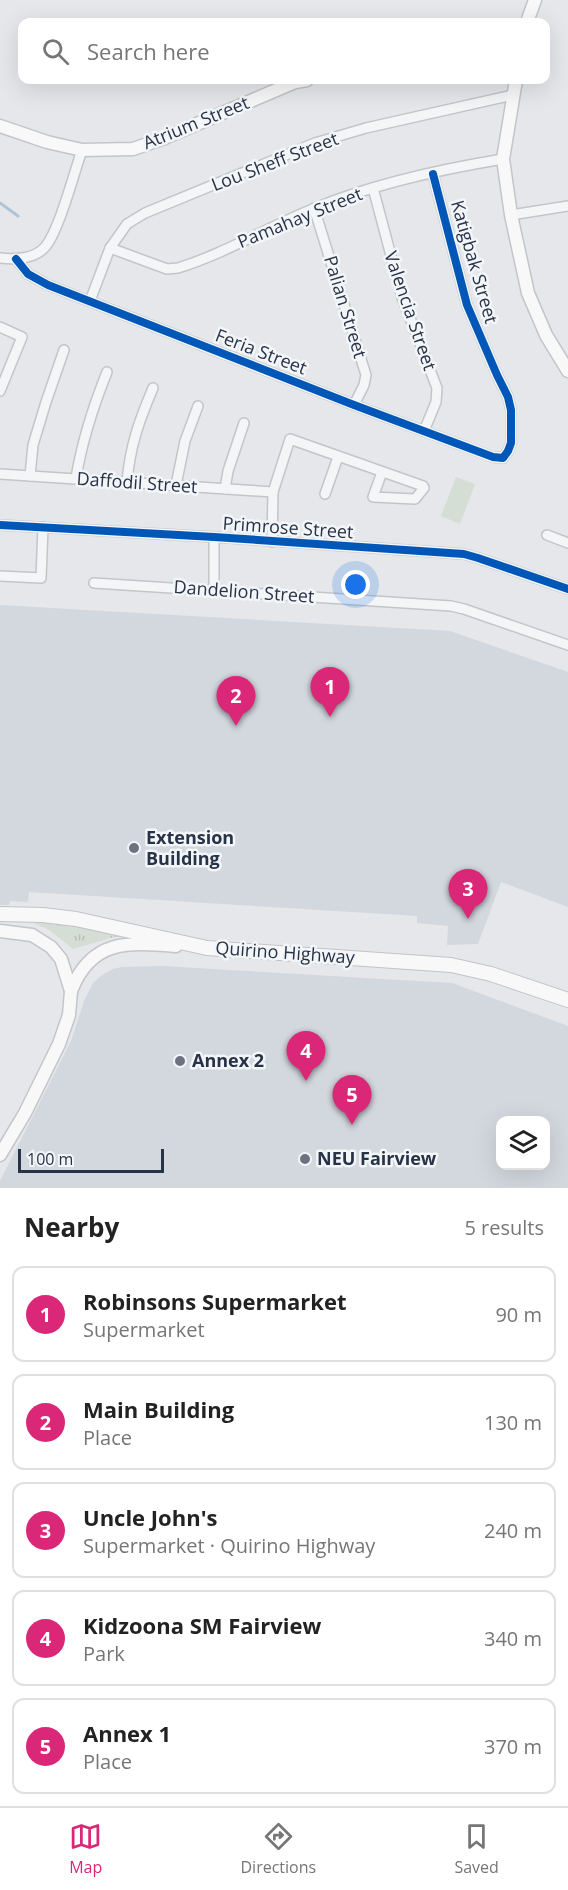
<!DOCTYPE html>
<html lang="en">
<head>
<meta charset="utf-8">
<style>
	:root { --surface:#fff; --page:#f6f6f6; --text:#222; --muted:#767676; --line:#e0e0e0; --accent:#db2777 }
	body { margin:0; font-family:"Open Sans",sans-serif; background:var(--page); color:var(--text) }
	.controls { position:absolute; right:18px; bottom:18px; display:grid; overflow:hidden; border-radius:12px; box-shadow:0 6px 24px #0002 }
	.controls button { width:54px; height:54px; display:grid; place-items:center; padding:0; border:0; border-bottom:2px solid var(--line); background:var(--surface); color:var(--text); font:30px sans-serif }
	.scale { position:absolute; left:18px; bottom:15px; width:146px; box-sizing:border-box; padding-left:6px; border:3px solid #293347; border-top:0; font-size:16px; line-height:21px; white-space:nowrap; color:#293347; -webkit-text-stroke:4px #f3f6f9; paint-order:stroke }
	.you { position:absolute; left:356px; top:585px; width:21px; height:21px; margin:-15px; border:4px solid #fff; border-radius:50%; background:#1a73e8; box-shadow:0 0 0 9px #1a73e833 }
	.badge { display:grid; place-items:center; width:39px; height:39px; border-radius:50%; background:var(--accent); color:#fff; font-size:20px; font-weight:700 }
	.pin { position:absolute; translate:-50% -50px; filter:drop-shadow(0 2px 3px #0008) }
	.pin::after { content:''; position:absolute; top:32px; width:21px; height:18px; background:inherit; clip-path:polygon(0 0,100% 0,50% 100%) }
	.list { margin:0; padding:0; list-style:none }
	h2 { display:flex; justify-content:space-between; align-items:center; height:78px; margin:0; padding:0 24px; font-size:26px }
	h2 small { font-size:20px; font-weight:400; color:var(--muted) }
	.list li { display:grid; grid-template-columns:39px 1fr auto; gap:18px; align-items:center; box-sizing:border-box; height:96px; margin:0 12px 12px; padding:0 12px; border:2px solid var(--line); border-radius:12px }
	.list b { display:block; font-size:22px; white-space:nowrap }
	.list p { margin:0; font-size:20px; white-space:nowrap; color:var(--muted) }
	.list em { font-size:20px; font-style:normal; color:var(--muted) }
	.icon { flex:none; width:33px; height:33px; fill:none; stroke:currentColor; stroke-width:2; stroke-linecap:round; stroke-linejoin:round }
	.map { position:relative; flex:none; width:568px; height:1188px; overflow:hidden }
	.search { position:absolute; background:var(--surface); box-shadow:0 6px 24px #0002; left:18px; right:18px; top:18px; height:66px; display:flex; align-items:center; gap:15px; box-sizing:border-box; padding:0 21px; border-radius:12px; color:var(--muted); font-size:22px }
	.sheet { height:618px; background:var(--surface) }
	nav { display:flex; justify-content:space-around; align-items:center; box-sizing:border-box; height:84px; border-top:2px solid var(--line); background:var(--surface); font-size:16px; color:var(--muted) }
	nav a { display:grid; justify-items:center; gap:3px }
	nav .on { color:var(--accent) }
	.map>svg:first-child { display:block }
	.built { fill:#d3d7de; fill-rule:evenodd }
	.grass { fill:url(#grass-tufts) }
	.garden { fill:#d5ded5 }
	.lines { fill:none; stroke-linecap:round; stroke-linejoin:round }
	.stream { stroke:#b1c3d7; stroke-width:3 }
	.street-casing { stroke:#c3c5c8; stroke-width:12 }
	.secondary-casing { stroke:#c3c5c8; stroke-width:15 }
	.primary-casing { stroke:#c1c4c8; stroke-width:16 }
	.street { stroke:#f4f5f7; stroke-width:9 }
	.secondary { stroke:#f8f8f8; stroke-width:12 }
	.primary { stroke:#f8f8f8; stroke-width:14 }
	.cycleway-casing { stroke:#f3f6f9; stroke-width:11 }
	.cycleway { stroke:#0057b8; stroke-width:8 }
	.poi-dot { fill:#6b7280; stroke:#f3f6f9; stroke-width:2 }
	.labels { text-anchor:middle; stroke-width:5; stroke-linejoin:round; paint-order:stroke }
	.street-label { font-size:18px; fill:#293347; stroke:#f3f6f9 }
	.poi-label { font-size:18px; font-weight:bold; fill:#293347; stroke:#f3f6f9; text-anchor:start }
</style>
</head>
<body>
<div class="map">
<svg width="568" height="1188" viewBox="0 0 568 1188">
	<defs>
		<pattern id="grass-tufts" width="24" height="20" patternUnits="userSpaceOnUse" patternTransform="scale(1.5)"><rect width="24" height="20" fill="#d5ded5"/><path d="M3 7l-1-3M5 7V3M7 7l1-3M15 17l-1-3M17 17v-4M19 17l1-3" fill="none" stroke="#b7bfb8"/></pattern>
	</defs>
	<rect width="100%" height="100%" fill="#e5e7ea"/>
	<g class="built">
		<path d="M0 605 450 631 568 672V907L501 882 478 944 447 945 448 926 417 923V916L29 892 28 902 10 901 9 905H0Z"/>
		<path d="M162 966 452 983 568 1026V1188H0V1181L71 1041 84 1001 93 983 102 975 113 969 122 967ZM546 1120V1166H500V1120Z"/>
	</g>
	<path class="grass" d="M30 921 77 922 127 936 114 937 73 949 49 930Z"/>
	<path class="garden" d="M456 477 475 484 460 524 441 516Z"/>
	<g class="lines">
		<path class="stream" d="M0 203 18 216"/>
		<g class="street-casing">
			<g id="street">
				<path d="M373 188 402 297 437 388 436 402 424 431"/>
				<path d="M314 208 366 375 364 385 354 405"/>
				<path d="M511 215 568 206"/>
				<path d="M110 248 167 269 178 268C224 254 268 227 313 209 370 185 442 169 503 159"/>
				<path d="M0 258C14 260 35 259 45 247 59 231 74 173 82 150"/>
				<path d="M16 259 28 274 48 285 354 405 493 457 503 458 508 451 511 443V410L508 397 497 375 467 305 433 174"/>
				<path d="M90 301 110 248 127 224 145 213 315 143 366 128 513 95"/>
				<path d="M0 327 22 337 0 391"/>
				<path d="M0 474 273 492"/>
				<path d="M30 476 33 445 46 402 64 350"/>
				<path d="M76 478C82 441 93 407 107 372"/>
				<path d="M127 482C130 446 139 421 153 388"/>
				<path d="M176 485 185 441 198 406"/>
				<path d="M225 489 228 471 244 423"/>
				<path d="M325 494 338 457"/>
				<path d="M0 525 214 537 464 554 478 558 568 589"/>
				<path d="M547 535 568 543"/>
				<path d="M272 542 273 492 290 439 423 486 424 488 415 499 373 497 382 472"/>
				<path d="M0 576 41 578 43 527"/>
				<path d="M94 583 451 606 464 609 568 645"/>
				<path d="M214 590V537"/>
			</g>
		</g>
		<g class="secondary-casing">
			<g id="secondary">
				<path d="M527 22 535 0"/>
				<path d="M516 80 503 159 511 215 528 293 546 335 568 371"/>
				<path d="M0 126 47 142 82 150 133 149 162 139 295 82 307 80"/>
				<path d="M0 931 32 935 51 947 61 959 71 991 69 1015 59 1044 25 1113 0 1155"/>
				<path d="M71 991C91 939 128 942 176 946"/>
			</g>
		</g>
		<g class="primary-casing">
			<path id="primary" d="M0 914 43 915 76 919 207 948 451 965 491 974 568 1000"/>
		</g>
		<use href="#street" class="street"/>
		<use href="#secondary" class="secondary"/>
		<use href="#primary" class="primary"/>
		<g class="cycleway-casing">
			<g id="cycleway">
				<path d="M16 259 28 274 48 285 354 405 493 457 503 458 508 451 511 443V410L508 397 497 375 467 305 433 174"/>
				<path d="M0 525 214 537 464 554 478 558 568 589"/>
			</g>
		</g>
		<use href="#cycleway" class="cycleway"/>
	</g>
	<g class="poi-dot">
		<circle cx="134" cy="848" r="6"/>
		<circle cx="180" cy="1061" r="6"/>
		<circle cx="305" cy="1159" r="6"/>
	</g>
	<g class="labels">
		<g class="street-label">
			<text transform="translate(196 123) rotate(-22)" y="6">Atrium Street</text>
			<text transform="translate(275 162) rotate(-21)" y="6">Lou Sheff Street</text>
			<text transform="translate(300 218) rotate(-22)" y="6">Pamahay Street</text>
			<text transform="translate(474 262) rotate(74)" y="6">Katigbak Street</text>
			<text transform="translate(345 307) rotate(73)" y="6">Palian Street</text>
			<text transform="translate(410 311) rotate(71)" y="6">Valencia Street</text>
			<text transform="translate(261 352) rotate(21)" y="6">Feria Street</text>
			<text transform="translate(137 483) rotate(4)" y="6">Daffodil Street</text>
			<text transform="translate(288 528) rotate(4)" y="6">Primrose Street</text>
			<text transform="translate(244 592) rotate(4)" y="6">Dandelion Street</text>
			<text transform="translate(285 953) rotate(4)" y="6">Quirino Highway</text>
		</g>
		<g class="poi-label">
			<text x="146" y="844">Extension<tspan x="146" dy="21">Building</tspan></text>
			<text x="192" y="1067">Annex 2</text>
			<text x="317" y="1165">NEU Fairview</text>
		</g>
	</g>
</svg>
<div class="controls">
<button><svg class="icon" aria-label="layers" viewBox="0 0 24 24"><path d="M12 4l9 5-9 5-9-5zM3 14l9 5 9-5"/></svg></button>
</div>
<div class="scale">100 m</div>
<div class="you"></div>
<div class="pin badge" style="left:330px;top:717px">1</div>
<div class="pin badge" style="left:236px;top:726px">2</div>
<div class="pin badge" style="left:468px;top:919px">3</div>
<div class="pin badge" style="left:306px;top:1081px">4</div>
<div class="pin badge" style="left:352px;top:1125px">5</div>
<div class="search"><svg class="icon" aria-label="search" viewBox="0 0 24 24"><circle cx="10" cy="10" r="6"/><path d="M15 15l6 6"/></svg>Search here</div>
</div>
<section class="sheet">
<h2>Nearby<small>5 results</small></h2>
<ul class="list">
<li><span class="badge">1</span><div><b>Robinsons Supermarket</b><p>Supermarket</p></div><em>90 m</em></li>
<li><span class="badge">2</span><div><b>Main Building</b><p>Place</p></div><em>130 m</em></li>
<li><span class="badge">3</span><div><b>Uncle John's</b><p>Supermarket · Quirino Highway</p></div><em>240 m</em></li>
<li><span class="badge">4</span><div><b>Kidzoona SM Fairview</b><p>Park</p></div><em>340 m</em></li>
<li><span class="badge">5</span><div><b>Annex 1</b><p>Place</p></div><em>370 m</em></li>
</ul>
</section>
<nav>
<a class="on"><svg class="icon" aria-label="map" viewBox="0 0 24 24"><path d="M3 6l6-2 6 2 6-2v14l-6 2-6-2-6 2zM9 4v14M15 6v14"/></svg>Map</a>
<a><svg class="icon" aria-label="directions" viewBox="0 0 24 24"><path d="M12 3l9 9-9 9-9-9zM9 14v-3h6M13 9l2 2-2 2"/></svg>Directions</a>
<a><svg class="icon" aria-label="saved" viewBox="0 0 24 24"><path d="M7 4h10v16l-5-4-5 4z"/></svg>Saved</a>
</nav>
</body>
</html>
